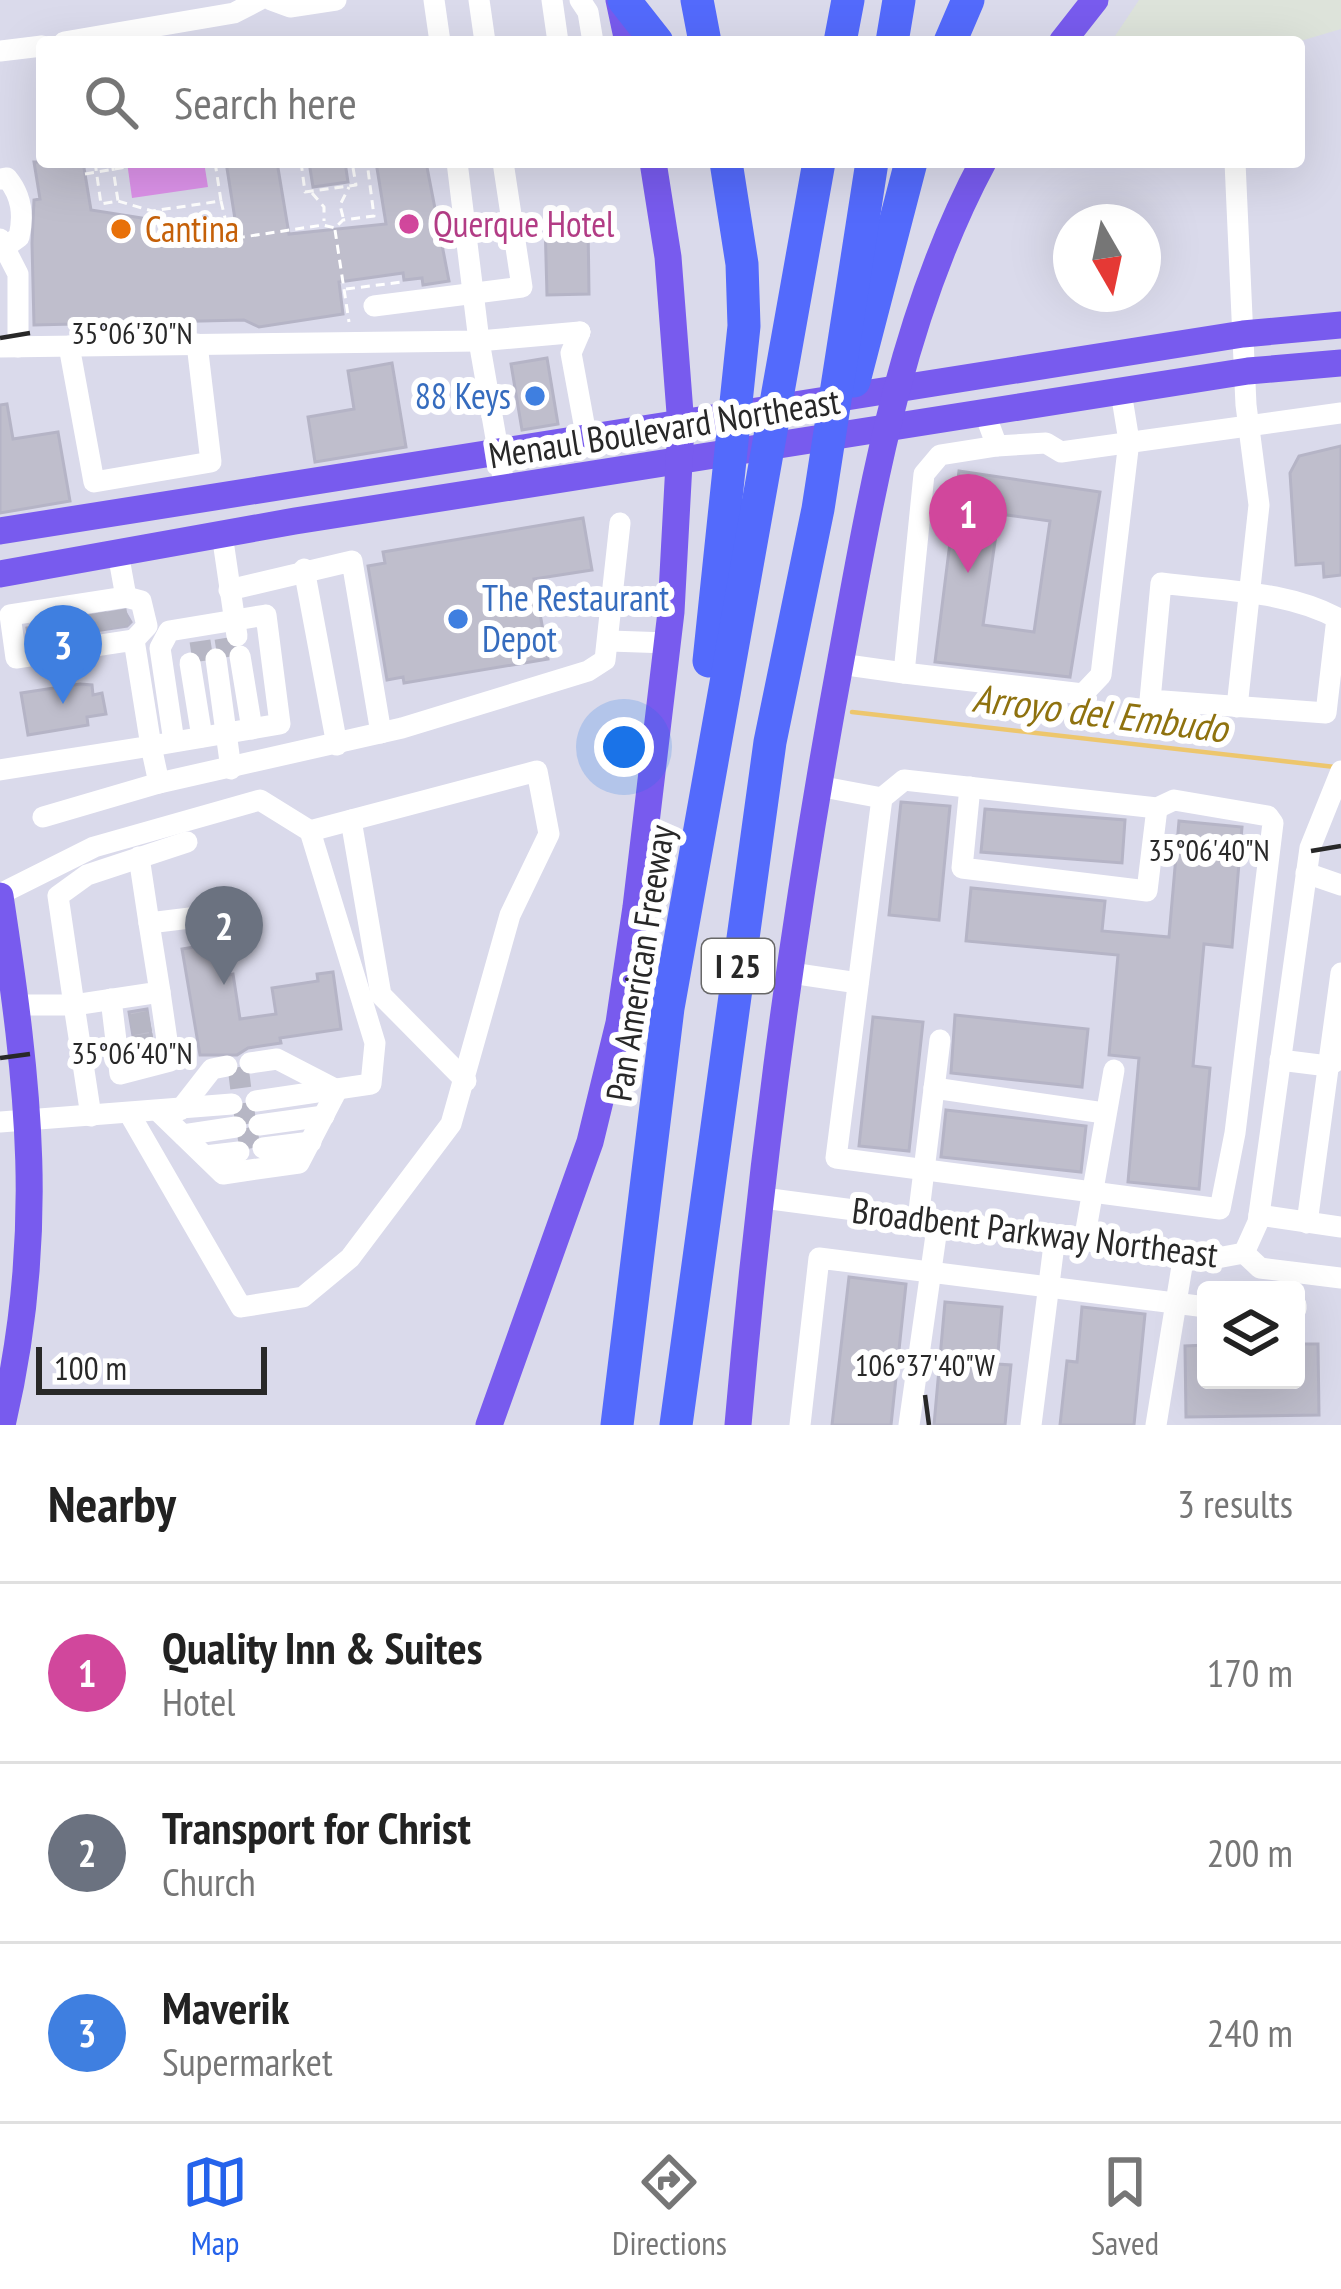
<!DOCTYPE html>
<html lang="en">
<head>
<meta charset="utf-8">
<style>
	:root { --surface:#fff; --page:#f2f2f2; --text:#222; --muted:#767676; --line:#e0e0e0; --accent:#2563eb }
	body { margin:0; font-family:"PT Sans Narrow",sans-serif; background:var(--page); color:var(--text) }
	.controls { position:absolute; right:36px; bottom:36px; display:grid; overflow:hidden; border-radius:12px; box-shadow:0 12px 48px #0002 }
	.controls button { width:108px; height:108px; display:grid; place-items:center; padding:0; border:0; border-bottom:3px solid var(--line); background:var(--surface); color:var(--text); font:60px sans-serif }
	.compass { position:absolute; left:1053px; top:204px; width:108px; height:108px; border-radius:50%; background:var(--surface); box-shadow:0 12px 48px #0002; rotate:171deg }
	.scale { position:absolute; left:36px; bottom:30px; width:231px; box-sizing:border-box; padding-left:12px; border:6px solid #282828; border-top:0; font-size:33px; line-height:42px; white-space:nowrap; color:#282828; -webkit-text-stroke:9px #fff; paint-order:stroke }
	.you { position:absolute; left:624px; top:747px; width:42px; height:42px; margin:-30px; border:9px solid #fff; border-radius:50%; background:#1a73e8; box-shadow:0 0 0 18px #1a73e833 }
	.badge { display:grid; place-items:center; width:78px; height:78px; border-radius:50%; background:var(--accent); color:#fff; font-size:39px; font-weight:700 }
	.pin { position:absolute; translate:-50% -99px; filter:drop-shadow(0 3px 6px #0008) }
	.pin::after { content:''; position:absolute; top:63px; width:42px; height:36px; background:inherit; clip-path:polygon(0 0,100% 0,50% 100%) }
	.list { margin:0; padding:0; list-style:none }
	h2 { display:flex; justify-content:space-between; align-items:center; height:156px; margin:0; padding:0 48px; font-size:51px }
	h2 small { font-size:39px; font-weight:400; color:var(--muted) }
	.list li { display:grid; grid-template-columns:78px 1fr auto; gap:36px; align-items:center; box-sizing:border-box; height:180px; padding:0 48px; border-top:3px solid var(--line) }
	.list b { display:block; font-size:45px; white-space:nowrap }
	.list p { margin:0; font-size:39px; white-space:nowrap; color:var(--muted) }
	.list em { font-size:39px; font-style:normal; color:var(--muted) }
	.icon { flex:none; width:66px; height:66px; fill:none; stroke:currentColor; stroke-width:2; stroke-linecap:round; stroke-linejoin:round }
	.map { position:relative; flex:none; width:1341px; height:1425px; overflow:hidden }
	.search { position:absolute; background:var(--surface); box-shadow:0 12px 48px #0002; left:36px; right:36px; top:36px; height:132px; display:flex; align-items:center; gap:30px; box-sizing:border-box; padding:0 42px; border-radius:12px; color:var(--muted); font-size:45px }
	.sheet { height:696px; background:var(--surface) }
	nav { display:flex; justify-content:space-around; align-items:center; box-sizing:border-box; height:168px; border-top:3px solid var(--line); background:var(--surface); font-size:33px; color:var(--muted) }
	nav a { display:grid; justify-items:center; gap:6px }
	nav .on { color:var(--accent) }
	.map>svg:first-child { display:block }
	.industrial { fill:#dde3da }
	.pitch { fill:#dc92e9 }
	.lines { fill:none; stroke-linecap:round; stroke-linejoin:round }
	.stream { stroke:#edc66d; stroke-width:4.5 }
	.building { fill:#bfbecc; stroke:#b5b4c6; stroke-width:3; fill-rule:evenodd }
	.minor-tunnel { stroke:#b6b6c4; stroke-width:21; stroke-dasharray:21 10; stroke-linecap:butt }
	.path { stroke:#fff; stroke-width:3; stroke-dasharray:9 6; stroke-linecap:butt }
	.minor { stroke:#fff; stroke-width:21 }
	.major { stroke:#785bee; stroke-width:27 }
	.highway { stroke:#536afc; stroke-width:33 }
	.ticks { fill:none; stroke:#282828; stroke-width:4.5 }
	.hotel-dot { fill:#d1479c; stroke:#fff; stroke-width:4.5 }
	.food-dot { fill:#e8710a; stroke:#fff; stroke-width:4.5 }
	.shop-dot { fill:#3f7fe0; stroke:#fff; stroke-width:4.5 }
	.labels { text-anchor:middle; stroke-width:12; stroke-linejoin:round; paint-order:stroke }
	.shield { fill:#fff; stroke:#686868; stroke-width:3 }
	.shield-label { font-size:33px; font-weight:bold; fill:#282828 }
	.hotel-label { font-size:36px; fill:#b23c85; stroke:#fff; text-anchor:start }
	.food-label { font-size:36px; fill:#c56008; stroke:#fff; text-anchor:start }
	.shop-label { font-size:36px; fill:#366cbe; stroke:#fff; text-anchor:end }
	.street-label { font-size:36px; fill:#282828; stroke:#fff }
	.water-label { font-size:39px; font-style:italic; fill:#8f720f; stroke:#fff }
	.ticks-label { font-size:30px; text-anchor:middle; fill:#282828; stroke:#fff; stroke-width:12; stroke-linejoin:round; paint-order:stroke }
</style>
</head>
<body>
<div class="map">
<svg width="1341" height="1425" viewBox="0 0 1341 1425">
	<rect width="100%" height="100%" fill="#dadaeb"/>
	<path class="industrial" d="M1139 0H1341V29L1297 42H1111Z"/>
	<path class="pitch" d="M127 162H204L208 187 132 198Z"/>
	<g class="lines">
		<path class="stream" d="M852 712 1335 767"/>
	</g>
	<g class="building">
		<path d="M34 162H83L91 210 142 218 144 240 238 238 226 162H277L289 234 386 224 376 162H426L449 281 423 285 422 278 404 280 403 273 339 282 343 314 259 327 244 320 34 325 32 243 34 200 40 199Z"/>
		<path d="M309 162H345L348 182 313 187Z"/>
		<path d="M588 221 589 294 547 295 545 222Z"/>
		<path d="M547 358 558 424 522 430 511 364Z"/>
		<path d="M392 363 406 447 315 462 308 417 354 409 348 371Z"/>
		<path d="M7 404 13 439 58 432 70 501 0 513V405Z"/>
		<path d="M1341 446V575L1324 577 1323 563 1296 565 1290 473 1299 456Z"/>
		<path d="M959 471 1100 492 1070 677 935 662ZM999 514 1050 521 1034 632 983 625Z"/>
		<path d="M583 518 592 570 534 579 548 659 404 683 403 677 387 680 368 566 385 563 383 552Z"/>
		<path d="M125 612 131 622 127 626 29 641 27 628Z"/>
		<path d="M80 684 92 685 93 695 102 693 106 714 87 717 88 725 28 735 21 693Z"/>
		<path d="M901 802 950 806 939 920 889 915Z"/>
		<path d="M985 809 1125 820 1122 863 981 852Z"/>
		<path d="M1179 821 1242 827 1232 947 1204 944 1193 1066 1210 1068 1199 1189 1128 1182 1139 1058 1109 1055 1118 955 966 941 971 888 1105 901 1102 931 1169 937Z"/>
		<path d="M219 943 224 976 233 974 240 1019 276 1014 272 988 318 981 317 974 333 972 341 1029 280 1038 281 1043 248 1048 237 1055H200L182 949Z"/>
		<path d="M147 1009 153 1050 136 1054 129 1012Z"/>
		<path d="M955 1015 1088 1029 1082 1087 951 1073Z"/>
		<path d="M873 1017 923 1022 909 1151 859 1146Z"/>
		<path d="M946 1110 1086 1126 1081 1172 941 1157Z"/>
		<path d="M849 1277 906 1284 891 1425H832Z"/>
		<path d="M945 1302 1002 1307 997 1364 1011 1365 1005 1425H934Z"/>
		<path d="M1082 1307 1145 1314 1134 1425H1060L1067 1361 1077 1362Z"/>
		<path d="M1296 1344H1318L1319 1415 1186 1417 1185 1346 1206 1345V1380H1296Z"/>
	</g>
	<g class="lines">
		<g class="minor-tunnel">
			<path d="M116 610 119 627"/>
			<path d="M96 613 99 631"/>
			<path d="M77 616 80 634"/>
			<path d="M58 620 60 637"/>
			<path d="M39 623 42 640"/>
			<path d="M225 638 228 657"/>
			<path d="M200 641 203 661"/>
			<path d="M131 1025 150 1021"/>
			<path d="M135 1046 154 1043"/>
			<path d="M229 1079 252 1076"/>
			<path d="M234 1115 257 1112"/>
			<path d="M238 1140 261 1136"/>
		</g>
		<g class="path">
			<path d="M257 38 258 42"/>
			<path d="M95 162 101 204 118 201 152 211 221 201 215 162"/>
			<path d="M112 162 118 201"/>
			<path d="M301 162 305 192 356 185 352 162"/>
			<path d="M85 174 127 167"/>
			<path d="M312 193 324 207V221"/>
			<path d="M221 201 230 239 323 225 335 228 343 220 374 216 367 162"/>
			<path d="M343 217 340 205 349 187"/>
			<path d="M335 230 349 322"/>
			<path d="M346 289 402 282"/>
		</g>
		<g class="minor">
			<path d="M271 0 290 7 336 0"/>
			<path d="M434 0 440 42"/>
			<path d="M479 0 485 42"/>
			<path d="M552 0 558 42"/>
			<path d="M580 0 588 12 593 42"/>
			<path d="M64 42 234 13 259 0"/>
			<path d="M0 51 42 46"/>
			<path d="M457 162 479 341 505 490"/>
			<path d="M1235 162 1246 405 1259 505 1237 707"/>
			<path d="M0 179 7 178C22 196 24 215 19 237L8 245"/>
			<path d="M0 239 18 274V347"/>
			<path d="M374 306 522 287 503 162"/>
			<path d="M580 332 571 353 587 440"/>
			<path d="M69 346 94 482 211 462 197 344"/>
			<path d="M0 347 479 341 580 332"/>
			<path d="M985 414 997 446 1046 443 1061 452 1341 413"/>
			<path d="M997 446 940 455 924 474 904 673 1083 694 1101 675 1129 441 1121 392"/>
			<path d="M222 534 237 636"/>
			<path d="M304 569 337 745"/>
			<path d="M229 590 352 561 381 733"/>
			<path d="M126 597 141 601 147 626 134 640"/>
			<path d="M1337 618 1326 713 1150 700 1161 583C1220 591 1288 590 1341 620"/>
			<path d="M610 641 668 643"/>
			<path d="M240 656 252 729"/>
			<path d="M216 659 231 769"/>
			<path d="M190 663 202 737"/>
			<path d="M840 664 904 673"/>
			<path d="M0 770 151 746 134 640 16 658 10 615 126 597 118 553"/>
			<path d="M159 783 151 746 280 724 266 615 169 631 160 648 174 742"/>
			<path d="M818 786 882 798 904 780 1157 808 1174 800 1268 816 1273 823 1235 1133 1220 1209 836 1158 882 798"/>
			<path d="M970 787 962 868 1147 891 1157 808"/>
			<path d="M43 817 159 783 402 728 588 671 605 660 620 523"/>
			<path d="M351 820 381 995 466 1081"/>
			<path d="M139 857 149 923"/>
			<path d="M1306 873 1341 885"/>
			<path d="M0 894 94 847 260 800 310 831"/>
			<path d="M791 973 858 983"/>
			<path d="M111 999 120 1074 170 1061 160 992"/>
			<path d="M17 1005H74L58 896 87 875 187 842"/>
			<path d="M1280 1060 1328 1066 1336 1061"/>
			<path d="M250 1063 277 1059 337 1090"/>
			<path d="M934 1088 1104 1113"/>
			<path d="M180 1110 212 1069 227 1066"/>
			<path d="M158 1111 223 1174 299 1163 337 1090"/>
			<path d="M129 1113 241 1307 303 1297 350 1258 451 1124 510 915 549 834 537 771 310 831 375 1043 371 1084 256 1101"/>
			<path d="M91 1116 74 1005 160 992 149 923 198 917"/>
			<path d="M0 1122 232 1104"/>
			<path d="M259 1125 324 1116"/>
			<path d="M183 1135 236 1127"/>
			<path d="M263 1148 311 1142"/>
			<path d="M205 1156 239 1152"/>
			<path d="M763 1198 1217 1258 1244 1253 1258 1222 1310 848 1341 771"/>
			<path d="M1259 1215 1341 1227"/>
			<path d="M918 1219 940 1040"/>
			<path d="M1307 1223 1341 973"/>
			<path d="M1084 1241 1114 1070"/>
			<path d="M1244 1253 1260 1268 1341 1278"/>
			<path d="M1296 1305V1309"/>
			<path d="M800 1425 819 1258 1206 1307"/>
			<path d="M909 1425 938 1221"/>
			<path d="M1031 1425 1055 1237"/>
			<path d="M1156 1425 1184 1254"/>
		</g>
		<g class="major">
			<path d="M619 0 628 42"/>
			<path d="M1062 42 1095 0"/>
			<path d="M0 531 1243 334 1341 325"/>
			<path d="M0 574 295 521 1248 371 1341 363"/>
			<path d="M0 896C29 1086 47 1234 2 1425"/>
			<path d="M489 1425 590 1142 619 1023 636 907 671 612 681 426 668 257 653 162"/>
			<path d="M738 1425C760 1169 794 912 841 659 872 490 901 315 983 162"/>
		</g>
		<g class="highway">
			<path d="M624 0 657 42"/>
			<path d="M697 0 705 42"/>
			<path d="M840 42 848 0"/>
			<path d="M892 42 899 0"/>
			<path d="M950 42 968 0"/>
			<path d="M854 381 911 162"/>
			<path d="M709 661 744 326 742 264 726 162"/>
			<path d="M617 1425 668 1008 819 162"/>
			<path d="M676 1425 770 742 818 509 872 162"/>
		</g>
	</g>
	<path class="ticks" d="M0 338 30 333M1311 851 1341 846M0 1058 30 1054M925 1395 929 1425"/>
	<circle class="hotel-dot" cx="409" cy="224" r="12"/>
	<circle class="food-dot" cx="121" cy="229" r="12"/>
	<g class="shop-dot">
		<circle cx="535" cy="396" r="12"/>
		<circle cx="458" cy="619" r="12"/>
	</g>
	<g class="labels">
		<rect class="shield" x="702" y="939" width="72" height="54" rx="9"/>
		<g class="shield-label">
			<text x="738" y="978">I 25</text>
		</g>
		<g class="hotel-label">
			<text x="433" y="237">Querque Hotel</text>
		</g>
		<g class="food-label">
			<text x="145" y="242">Cantina</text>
		</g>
		<g class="shop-label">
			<text x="511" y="409">88 Keys</text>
			<text x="482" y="611" text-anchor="start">The Restaurant<tspan x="482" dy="41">Depot</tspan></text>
		</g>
		<g class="street-label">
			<text transform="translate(664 428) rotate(-9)" y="13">Menaul Boulevard Northeast</text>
			<text transform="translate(640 963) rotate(-81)" y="13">Pan American Freeway</text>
			<text transform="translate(1035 1232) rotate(7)" y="13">Broadbent Parkway Northeast</text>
		</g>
		<g class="water-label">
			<text transform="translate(1100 713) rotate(7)" y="14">Arroyo del Embudo</text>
		</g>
	</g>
	<g class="ticks-label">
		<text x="132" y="344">35°06'30"N</text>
		<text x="1209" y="861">35°06'40"N</text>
		<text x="132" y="1064">35°06'40"N</text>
		<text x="925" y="1376">106°37'40"W</text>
	</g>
</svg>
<div class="controls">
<button><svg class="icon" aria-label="layers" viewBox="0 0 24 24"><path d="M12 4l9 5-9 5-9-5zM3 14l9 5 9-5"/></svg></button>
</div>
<svg class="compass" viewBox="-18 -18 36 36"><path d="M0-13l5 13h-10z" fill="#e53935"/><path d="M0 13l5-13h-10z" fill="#767676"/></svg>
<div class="scale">100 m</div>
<div class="you"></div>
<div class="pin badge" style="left:968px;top:573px;background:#d1479c">1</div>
<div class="pin badge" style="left:224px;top:985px;background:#6b7280">2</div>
<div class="pin badge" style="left:63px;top:704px;background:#3f7fe0">3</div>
<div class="search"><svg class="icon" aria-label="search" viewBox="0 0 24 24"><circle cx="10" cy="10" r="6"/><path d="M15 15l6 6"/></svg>Search here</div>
</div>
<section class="sheet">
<h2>Nearby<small>3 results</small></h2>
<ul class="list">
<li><span class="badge" style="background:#d1479c">1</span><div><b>Quality Inn &amp; Suites</b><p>Hotel</p></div><em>170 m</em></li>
<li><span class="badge" style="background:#6b7280">2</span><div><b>Transport for Christ</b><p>Church</p></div><em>200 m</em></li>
<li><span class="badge" style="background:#3f7fe0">3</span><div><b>Maverik</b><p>Supermarket</p></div><em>240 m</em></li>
</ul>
</section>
<nav>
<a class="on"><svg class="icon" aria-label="map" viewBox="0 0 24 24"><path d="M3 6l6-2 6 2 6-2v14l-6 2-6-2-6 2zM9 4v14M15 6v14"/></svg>Map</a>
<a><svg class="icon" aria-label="directions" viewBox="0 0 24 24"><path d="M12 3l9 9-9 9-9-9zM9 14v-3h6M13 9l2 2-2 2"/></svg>Directions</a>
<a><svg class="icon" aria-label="saved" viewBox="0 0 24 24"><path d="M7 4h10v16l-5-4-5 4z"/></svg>Saved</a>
</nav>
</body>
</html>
